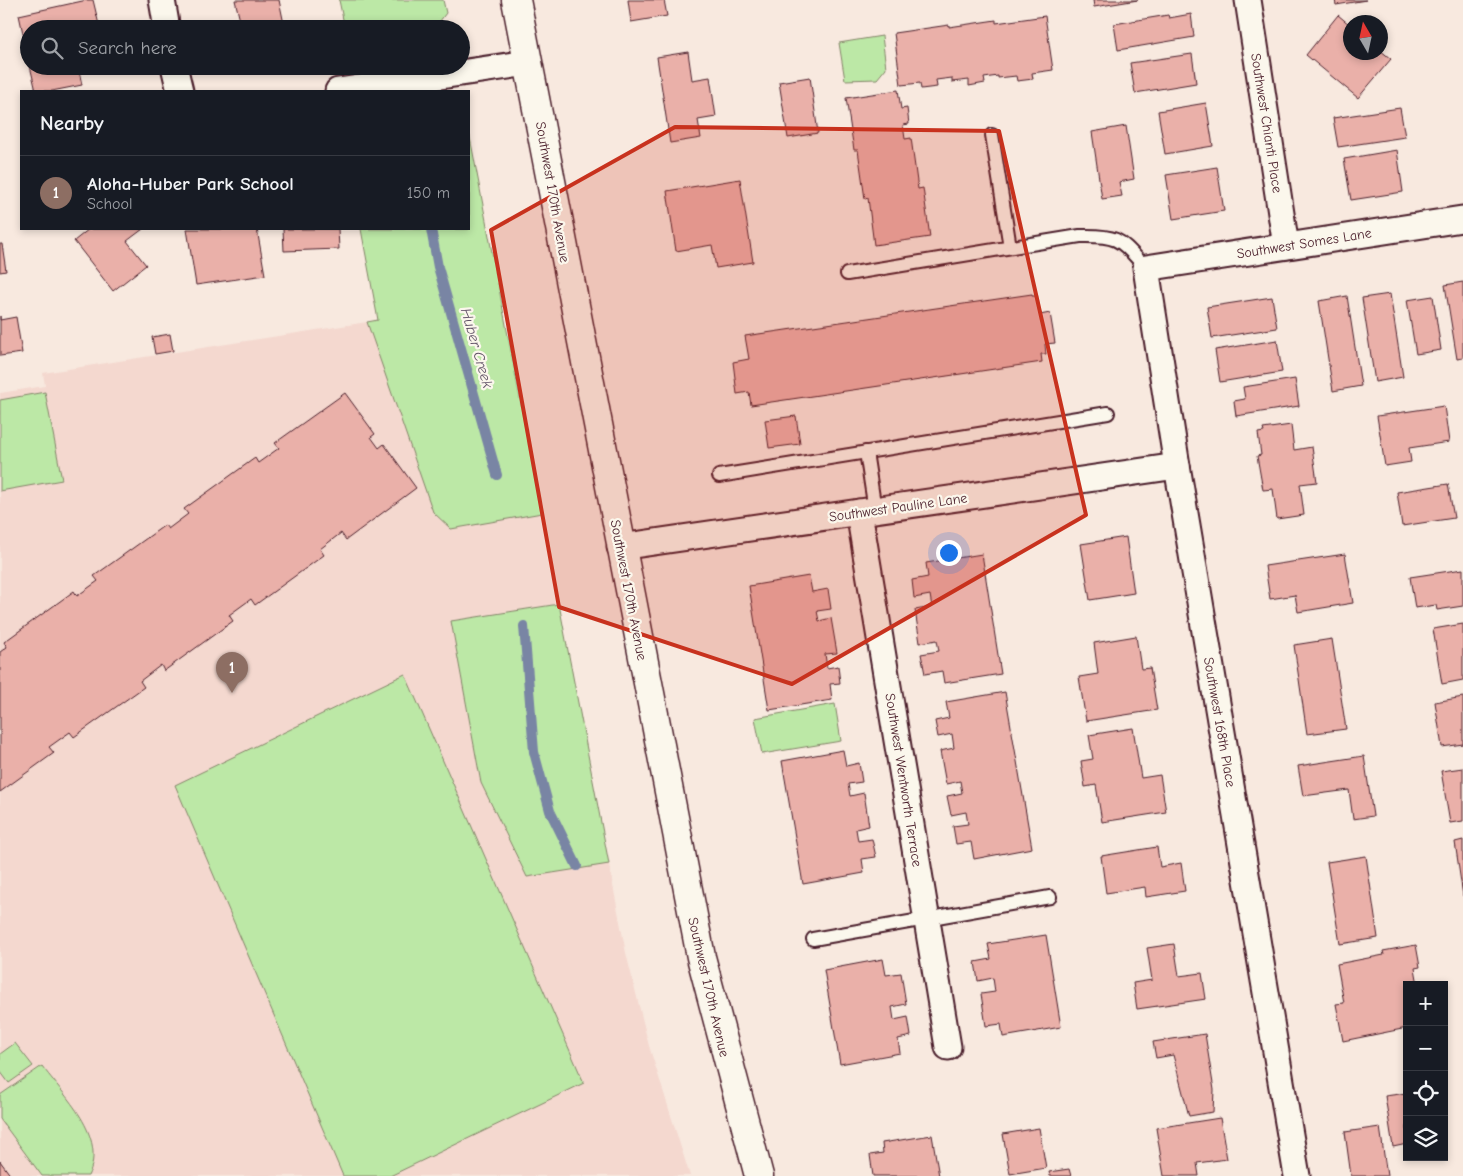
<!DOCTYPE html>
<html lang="en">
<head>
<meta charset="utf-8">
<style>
	:root { --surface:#171b24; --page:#20242c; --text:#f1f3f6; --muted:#9ea1a6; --line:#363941; --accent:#c8321e }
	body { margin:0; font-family:"Comic Neue",sans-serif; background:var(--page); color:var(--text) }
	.controls { position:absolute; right:15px; bottom:15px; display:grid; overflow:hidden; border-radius:0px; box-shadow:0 2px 8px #0003 }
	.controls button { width:45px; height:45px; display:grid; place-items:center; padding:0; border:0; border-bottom:1px solid var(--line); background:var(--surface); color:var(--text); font:25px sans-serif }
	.compass { position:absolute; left:1343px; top:15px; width:45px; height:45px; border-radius:50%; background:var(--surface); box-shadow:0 2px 8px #0003; rotate:351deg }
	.you { position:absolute; left:948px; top:552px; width:18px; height:18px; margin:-12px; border:4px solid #fff; border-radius:50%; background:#1a73e8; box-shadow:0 0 0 8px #1a73e833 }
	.badge { display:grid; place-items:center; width:32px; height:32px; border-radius:50%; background:var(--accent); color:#fff; font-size:16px; font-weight:700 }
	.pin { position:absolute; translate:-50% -41px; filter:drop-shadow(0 1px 2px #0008) }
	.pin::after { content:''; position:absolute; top:26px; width:18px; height:15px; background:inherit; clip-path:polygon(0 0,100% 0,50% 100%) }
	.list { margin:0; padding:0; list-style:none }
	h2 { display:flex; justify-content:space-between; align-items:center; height:65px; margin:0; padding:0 20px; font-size:21px }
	h2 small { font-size:16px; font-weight:400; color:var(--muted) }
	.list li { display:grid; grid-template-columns:32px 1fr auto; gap:15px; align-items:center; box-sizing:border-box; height:75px; padding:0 20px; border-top:1px solid var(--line) }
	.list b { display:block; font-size:19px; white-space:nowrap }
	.list p { margin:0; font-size:16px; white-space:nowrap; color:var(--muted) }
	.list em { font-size:16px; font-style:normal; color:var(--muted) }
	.icon { flex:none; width:28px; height:28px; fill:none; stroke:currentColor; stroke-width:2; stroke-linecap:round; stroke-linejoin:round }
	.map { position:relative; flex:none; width:1463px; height:1176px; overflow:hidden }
	.search { position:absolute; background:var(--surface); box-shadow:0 2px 8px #0003; left:20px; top:20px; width:450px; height:55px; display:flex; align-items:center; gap:12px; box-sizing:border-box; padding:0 18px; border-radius:28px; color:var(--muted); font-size:19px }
	.panel { position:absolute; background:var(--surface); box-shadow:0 2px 8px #0003; left:20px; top:90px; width:450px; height:140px; border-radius:0px }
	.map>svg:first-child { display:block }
	.built { fill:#f4d8cf }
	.green { fill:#bce8a6; stroke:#838468 }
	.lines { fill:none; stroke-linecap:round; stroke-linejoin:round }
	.stream { stroke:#7985a4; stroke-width:10 }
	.building { fill:#eab0a9; stroke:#4a1f2b }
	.lane-casing { stroke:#4a1f2b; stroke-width:16 }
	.street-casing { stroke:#4a1f2b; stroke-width:29 }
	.secondary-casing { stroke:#4a1f2b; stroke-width:31 }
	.lane { stroke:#fbf7ec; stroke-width:12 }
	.street { stroke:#fbf7ec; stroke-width:25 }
	.secondary { stroke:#fbf7ec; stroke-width:28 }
	.marked { fill:#c8321e; fill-opacity:0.2; stroke:#c8321e; stroke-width:4; stroke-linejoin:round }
	.labels { text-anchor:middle; stroke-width:4.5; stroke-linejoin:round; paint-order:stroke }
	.street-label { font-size:14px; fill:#4a1f2b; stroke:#fbf7ec }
	.water-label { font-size:15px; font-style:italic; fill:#615267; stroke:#fbf7ec }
</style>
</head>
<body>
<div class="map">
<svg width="1463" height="1176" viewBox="0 0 1463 1176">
	<rect width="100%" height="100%" fill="#f8e9df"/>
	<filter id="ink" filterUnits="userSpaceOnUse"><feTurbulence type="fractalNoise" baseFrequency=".02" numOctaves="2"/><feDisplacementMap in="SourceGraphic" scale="10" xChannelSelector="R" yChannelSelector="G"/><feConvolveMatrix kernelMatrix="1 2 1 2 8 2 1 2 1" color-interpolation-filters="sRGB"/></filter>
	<g filter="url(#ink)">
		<path class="built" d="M501 301 559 604 451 621 481 783 590 766 626 953 649 1046 690 1176H0V393L45 386 43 373Z"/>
		<g class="green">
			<path d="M339 0H443L446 13 434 29H345Z"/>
			<path d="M882 36 886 68 877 79 845 80 839 43Z"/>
			<path d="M469 132 542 513 451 529 433 512 367 322 378 320 361 229H469Z"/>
			<path d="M45 392 62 480 0 491V400Z"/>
			<path d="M559 604 609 864 527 877 481 783 451 621Z"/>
			<path d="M405 674 584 1083 390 1176H343L175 785Z"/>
			<path d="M835 704 841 741 762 754 755 718Z"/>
			<path d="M15 1043 33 1066 9 1083 0 1071V1054Z"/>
			<path d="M42 1066C64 1096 108 1136 88 1176H42L0 1119V1095Z"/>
		</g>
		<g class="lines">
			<g class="stream">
				<path d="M431 229 438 267 497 475"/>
				<path d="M524 626 534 752 550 811 577 866"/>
			</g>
		</g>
		<g class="building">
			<path d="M87 0H93L100 29H29V61L19 15Z"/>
			<path d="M235 0H279L285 29H242Z"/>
			<path d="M628 0H664L667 16 631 22Z"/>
			<path d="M1093 0H1138L1094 7Z"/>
			<path d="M1335 0H1366L1336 5Z"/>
			<path d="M1191 14 1194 37 1118 50 1114 24 1168 15 1169 18Z"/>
			<path d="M1338 15 1350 25V52H1380V50L1391 59 1358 98 1306 55Z"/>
			<path d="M1045 16 1053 70 1032 73 1033 79 1017 81 1016 76 998 78V76L984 78 985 83 969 86V80L952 82V78L936 80 937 87 921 89 920 83 901 85 894 33 949 25V27L996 20V23Z"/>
			<path d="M688 52 692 80 710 77 716 117 698 120 701 138 670 143 657 57Z"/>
			<path d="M1192 54 1196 83 1135 93 1130 63Z"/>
			<path d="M30 66H78L82 85 52 91H36Z"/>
			<path d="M810 77 818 133 788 138 779 82Z"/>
			<path d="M898 90 901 109 907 108 909 124 903 125 905 139 911 138 918 189 923 188 930 237 874 245 868 198 865 199 858 150H854L846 98Z"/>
			<path d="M1206 103 1213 146 1165 154 1158 111Z"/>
			<path d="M1400 108 1405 137 1338 147 1333 118Z"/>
			<path d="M1126 126 1134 179 1119 182 1122 196 1102 199 1092 132Z"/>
			<path d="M1397 150 1403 192 1351 200 1344 159Z"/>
			<path d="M1217 167 1224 211 1173 219 1166 175Z"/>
			<path d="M740 179 753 262 716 268 712 245 676 251 667 191Z"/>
			<path d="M89 229H143L127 241 146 265 113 291 74 241Z"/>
			<path d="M187 229H257L265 275 196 285Z"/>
			<path d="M283 229H338L339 249 284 251Z"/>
			<path d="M0 244H2L6 271 0 272Z"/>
			<path d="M1463 282V358L1457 359 1445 285Z"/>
			<path d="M1032 294V296H1037L1040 315 1050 313 1055 343 1045 344 1046 354H1041L1042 362 751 405 749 392 737 394 733 362 749 359 745 336Z"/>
			<path d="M1390 294 1403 377 1375 382 1362 298Z"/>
			<path d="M1347 296 1361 386 1333 391 1319 301Z"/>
			<path d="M1433 296 1441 350 1416 354 1407 300Z"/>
			<path d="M1272 297 1277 328 1212 338 1207 307Z"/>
			<path d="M0 316V320L16 317 22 353 0 356Z"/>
			<path d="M170 334 173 351 155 354 152 337Z"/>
			<path d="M1277 340 1282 372 1220 382 1215 350Z"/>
			<path d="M1295 379 1299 406 1236 416 1234 401 1245 399 1243 387Z"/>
			<path d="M345 393 375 434 371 437 379 448 384 444 416 488 346 540 341 533 320 549 324 555 255 605 251 599 229 615 233 621 164 671 161 665 140 681 144 687 74 737 70 732 49 747 54 753 0 792V652L7 647 4 642 74 591 77 596 98 581 94 576 165 525 168 529 188 514 184 509 255 458 258 463 279 448 275 443Z"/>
			<path d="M1444 406 1449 442 1409 448 1411 462 1385 466 1377 416Z"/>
			<path d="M796 416 800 444 769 448 765 420Z"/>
			<path d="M1291 425 1294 450 1312 447 1317 482 1300 484 1304 515 1277 519 1273 489 1263 490 1257 456 1261 455 1258 433 1264 432 1263 429Z"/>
			<path d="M1448 484 1454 518 1402 526 1397 492Z"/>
			<path d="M1126 537 1134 593 1090 600 1081 544Z"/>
			<path d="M982 554 1001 674 944 683 942 671 925 674 921 654 939 651 937 640 920 643 915 610 932 607 930 595 914 598 912 580 928 577 926 563Z"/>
			<path d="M1345 554 1353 603 1298 612 1295 595 1270 599 1265 566Z"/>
			<path d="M1463 569V606L1437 610 1436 605 1415 608 1410 577Z"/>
			<path d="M809 576 812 592 828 589 831 609 817 611 819 621 831 618 837 653 825 654 827 668 838 666 840 683 830 684 832 700 769 710 749 586Z"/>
			<path d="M1463 624V680L1442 684 1433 629Z"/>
			<path d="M1136 636 1141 669 1150 668 1157 710 1086 721 1079 677 1098 674 1094 643Z"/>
			<path d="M1332 639 1346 729 1307 734 1294 645Z"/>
			<path d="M1005 692 1032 848 974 859 971 842 956 844 953 826 968 824 966 812 951 815 947 796 962 793 960 781 946 784 940 751 954 748 952 734 938 737 935 721 949 718 946 702Z"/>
			<path d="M1463 697V744L1442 747 1435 702Z"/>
			<path d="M1133 728 1141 778 1160 775 1166 812 1102 822 1096 785 1085 787 1081 761 1093 759 1089 735Z"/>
			<path d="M843 750 846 766 859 763 862 782 848 784 850 796 864 793 869 826 856 829 858 841 872 839 876 857 862 859 864 873 803 884 782 761Z"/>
			<path d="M1364 756 1373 816 1353 819 1349 790 1303 796 1298 766Z"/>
			<path d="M1463 768V821L1450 823 1441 771Z"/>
			<path d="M1463 840V896L1455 842Z"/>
			<path d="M1157 847 1160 867 1181 863 1185 891 1146 897 1145 887 1106 893 1101 856Z"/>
			<path d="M1366 856 1378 938 1340 944 1327 862Z"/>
			<path d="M1046 935 1061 1027 1003 1037 1001 1024 986 1026 981 994 995 992 993 978 978 981 975 962 991 959 988 944Z"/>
			<path d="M1174 944 1179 976 1202 973 1206 999 1137 1009 1133 983 1152 980 1147 948Z"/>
			<path d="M1416 945 1420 967 1415 968 1418 985H1407V1028L1343 1041 1336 1004 1344 1003 1337 964 1384 955 1383 951Z"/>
			<path d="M883 959 886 975 901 973 906 1004 892 1007 894 1020 908 1017 911 1036 898 1039 900 1053 840 1064 824 970Z"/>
			<path d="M1205 1034 1214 1090 1213 1112 1189 1116 1173 1055 1156 1058 1153 1042Z"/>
			<path d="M1407 1093V1144L1393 1147 1385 1096Z"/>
			<path d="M1220 1118 1227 1159 1197 1163 1199 1176H1164L1156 1128Z"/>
			<path d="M1380 1127 1387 1176H1351L1345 1132Z"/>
			<path d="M1039 1128 1046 1168 1010 1174 1003 1134Z"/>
			<path d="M932 1135 939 1176H873L870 1155 883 1153 882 1143Z"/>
			<path d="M0 1161 11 1176H0Z"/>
			<path d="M1069 1169 1071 1176H1050L1049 1172Z"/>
		</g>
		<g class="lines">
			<g class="lane-casing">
				<g id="lane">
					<path d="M992 135 1010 247"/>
					<path d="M847 274 1080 236C1120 235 1120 240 1146 268"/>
					<path d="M866 452 875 510"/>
					<path d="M719 476 1108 413"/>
					<path d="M813 939 1050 897"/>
				</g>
			</g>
			<g class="street-casing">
				<g id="street">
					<path d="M162 0 167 29"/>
					<path d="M1248 0 1286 246"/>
					<path d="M174 66 180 91"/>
					<path d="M338 91 528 63"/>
					<path d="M859 512 948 1047"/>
					<path d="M620 547 1177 466"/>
					<path d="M1297 1176 1177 466 1146 268 1462 219"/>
				</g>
			</g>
			<g class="secondary-casing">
				<path id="secondary" d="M516 0 701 957 759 1176"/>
			</g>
			<use href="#lane" class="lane"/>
			<use href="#street" class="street"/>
			<use href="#secondary" class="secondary"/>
		</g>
	</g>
	<path class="marked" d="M675 127 999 131 1086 515 792 684 559 607 491 230Z"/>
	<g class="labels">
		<g class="street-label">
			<text transform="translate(1267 123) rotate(81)" y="5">Southwest Chianti Place</text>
			<text transform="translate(553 192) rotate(80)" y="5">Southwest 170th Avenue</text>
			<text transform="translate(1304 243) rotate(-9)" y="5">Southwest Somes Lane</text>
			<text transform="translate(898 507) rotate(-8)" y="5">Southwest Pauline Lane</text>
			<text transform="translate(629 590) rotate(79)" y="5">Southwest 170th Avenue</text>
			<text transform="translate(1220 722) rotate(80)" y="5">Southwest 168th Place</text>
			<text transform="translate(904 780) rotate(81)" y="5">Southwest Wentworth Terrace</text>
			<text transform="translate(709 987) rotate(77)" y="5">Southwest 170th Avenue</text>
		</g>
		<g class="water-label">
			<text transform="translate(477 348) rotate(74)" y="5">Huber Creek</text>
		</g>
	</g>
</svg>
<div class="controls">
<button>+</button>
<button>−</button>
<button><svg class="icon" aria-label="locate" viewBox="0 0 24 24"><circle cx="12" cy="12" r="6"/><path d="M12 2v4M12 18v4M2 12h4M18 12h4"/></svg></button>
<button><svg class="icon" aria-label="layers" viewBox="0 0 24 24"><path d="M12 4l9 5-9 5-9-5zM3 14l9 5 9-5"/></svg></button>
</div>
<svg class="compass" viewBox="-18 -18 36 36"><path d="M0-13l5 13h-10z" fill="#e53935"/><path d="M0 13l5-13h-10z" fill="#9ea1a6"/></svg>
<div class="you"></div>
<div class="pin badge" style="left:232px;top:693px;background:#8d6e63">1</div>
<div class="search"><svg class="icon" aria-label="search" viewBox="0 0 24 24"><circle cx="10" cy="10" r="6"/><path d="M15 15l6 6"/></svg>Search here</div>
<section class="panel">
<h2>Nearby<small></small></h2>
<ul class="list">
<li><span class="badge" style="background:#8d6e63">1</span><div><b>Aloha-Huber Park School</b><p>School</p></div><em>150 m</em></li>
</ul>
</section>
</div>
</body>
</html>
